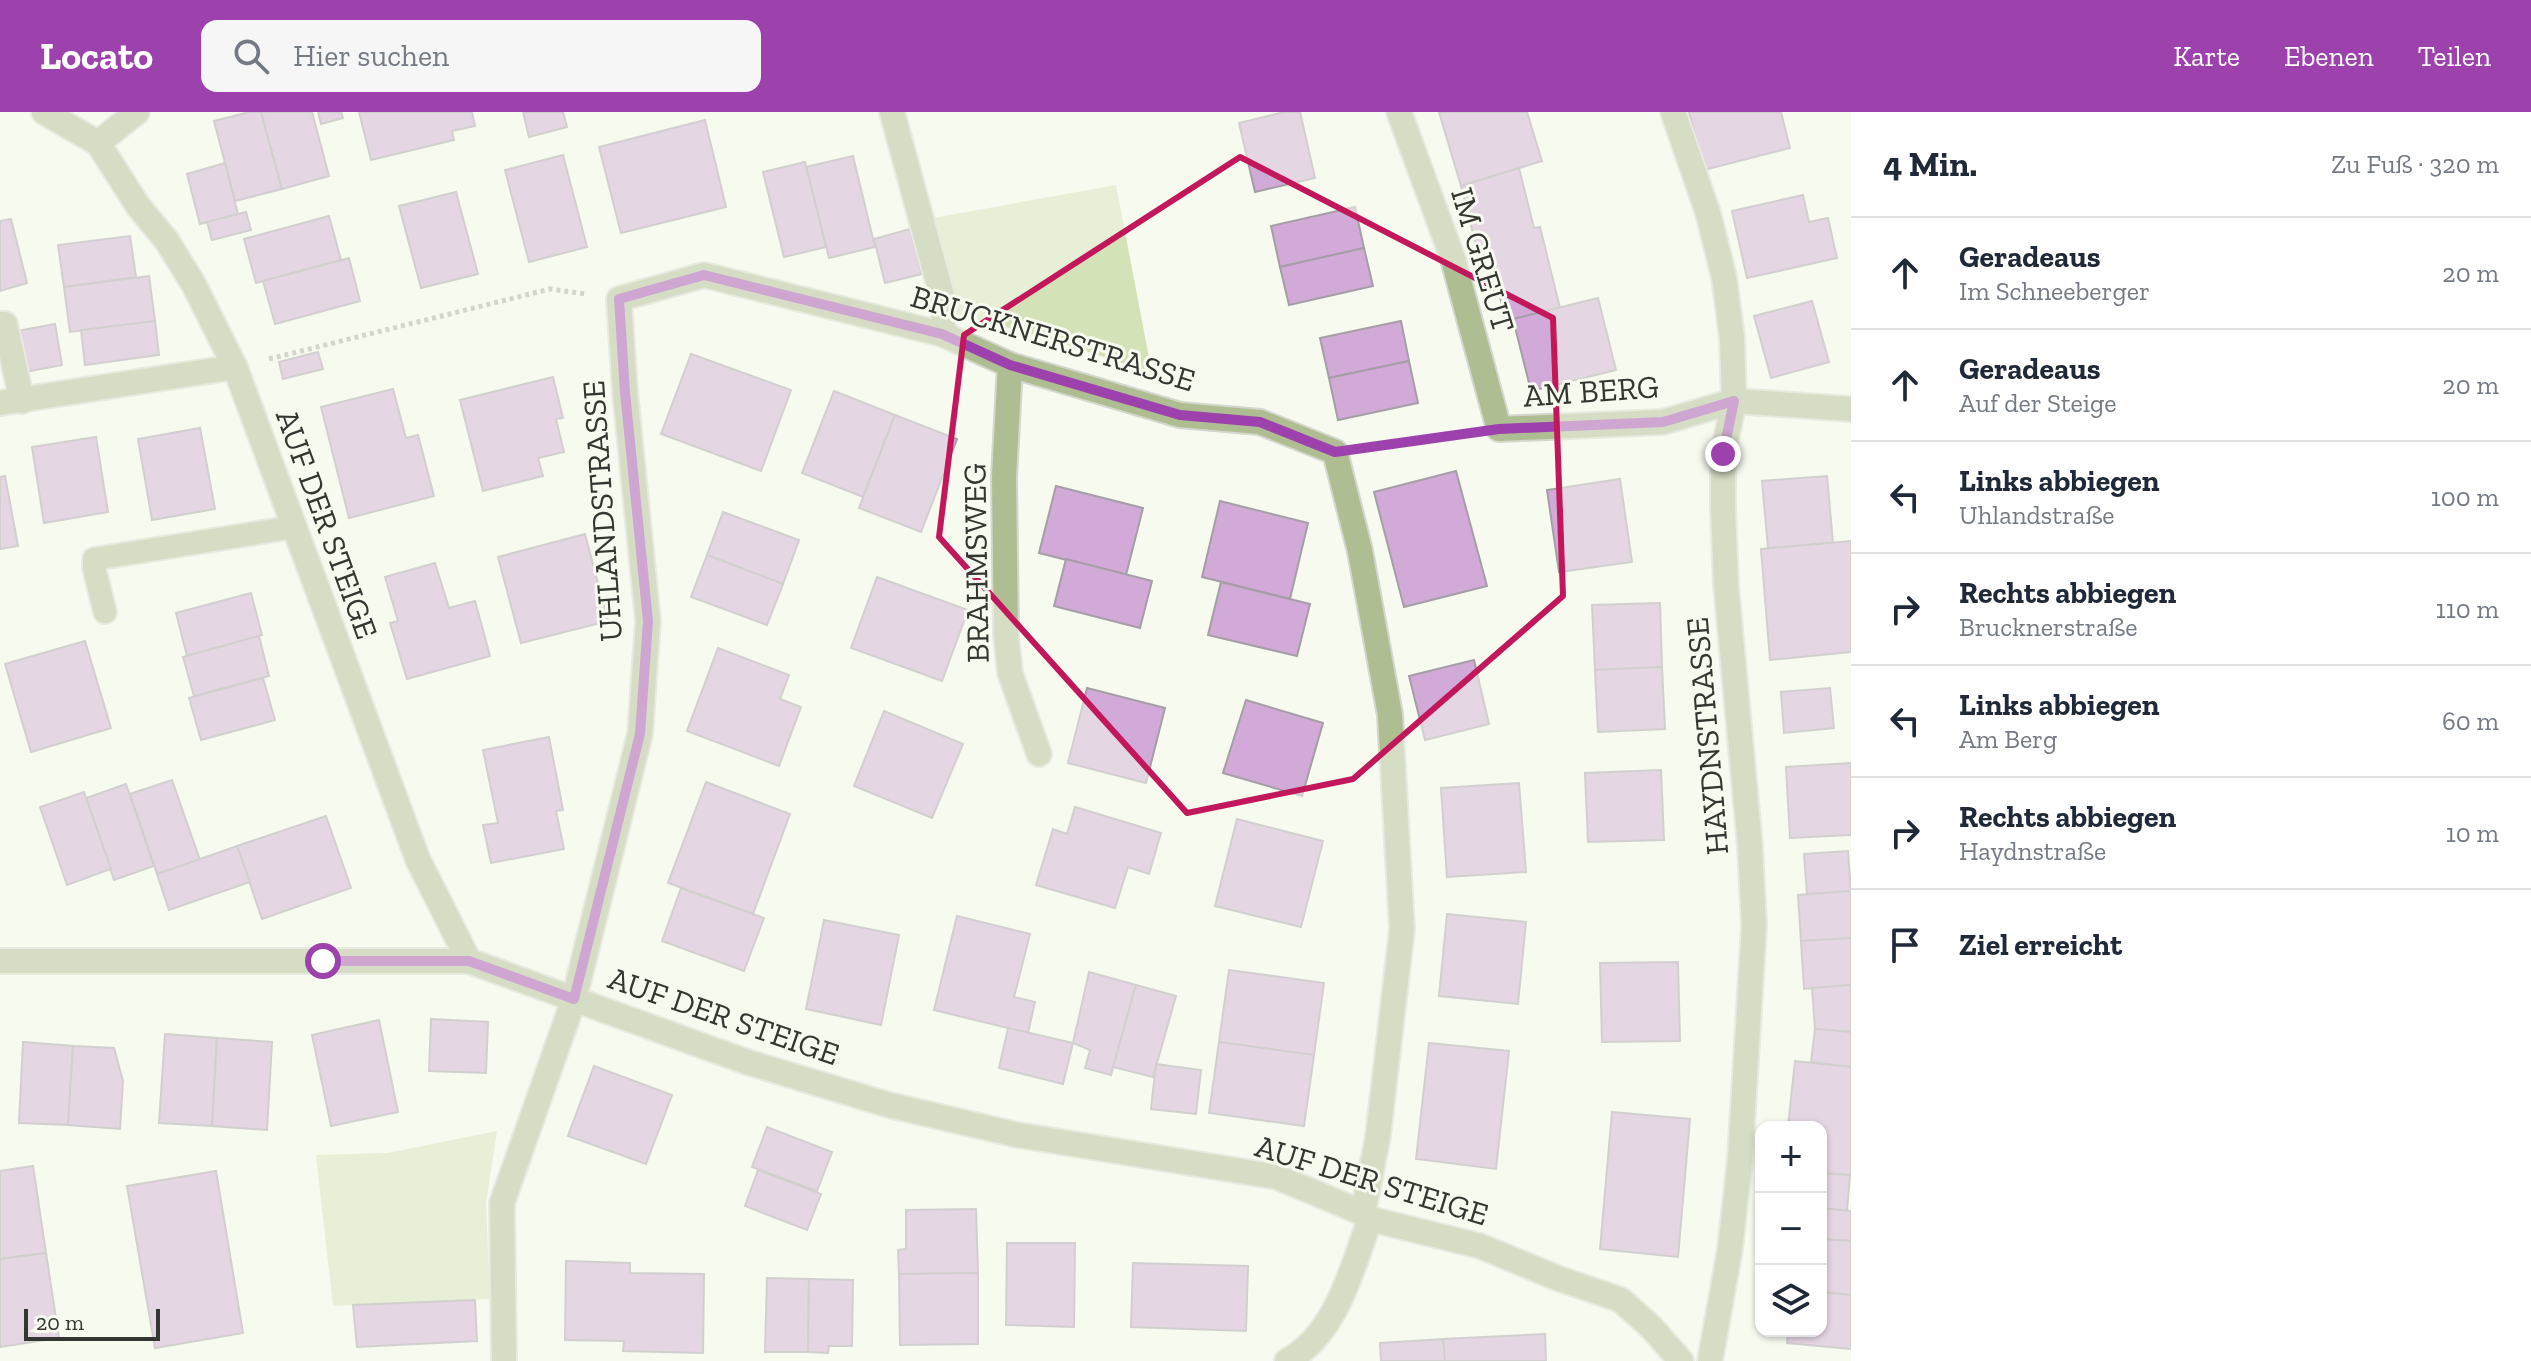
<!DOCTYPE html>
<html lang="de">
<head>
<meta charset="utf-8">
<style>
	:root { --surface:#fff; --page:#f6f6f7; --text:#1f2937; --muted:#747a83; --line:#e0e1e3; --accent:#9d42ad }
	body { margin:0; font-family:"Zilla Slab",serif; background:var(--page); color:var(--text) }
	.controls { position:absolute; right:24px; bottom:24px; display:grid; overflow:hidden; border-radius:16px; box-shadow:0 2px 6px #0004 }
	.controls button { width:72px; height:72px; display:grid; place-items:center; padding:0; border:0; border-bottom:2px solid var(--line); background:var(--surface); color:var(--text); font:40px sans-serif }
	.scale { position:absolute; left:24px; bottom:20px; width:136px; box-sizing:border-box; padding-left:8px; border:4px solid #343631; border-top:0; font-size:22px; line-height:28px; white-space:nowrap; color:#343631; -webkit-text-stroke:6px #f6faef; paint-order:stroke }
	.stop { position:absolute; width:24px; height:24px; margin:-18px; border:6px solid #9d42ad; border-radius:50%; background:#fff }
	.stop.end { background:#9d42ad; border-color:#fff; box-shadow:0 2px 8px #0008 }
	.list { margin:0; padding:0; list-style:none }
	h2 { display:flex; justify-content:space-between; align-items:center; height:104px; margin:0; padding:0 32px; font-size:34px }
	h2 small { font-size:26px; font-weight:400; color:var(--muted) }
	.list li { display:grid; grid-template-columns:52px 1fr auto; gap:24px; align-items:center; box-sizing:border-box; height:112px; padding:0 32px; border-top:2px solid var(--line) }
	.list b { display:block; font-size:30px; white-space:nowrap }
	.list p { margin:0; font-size:26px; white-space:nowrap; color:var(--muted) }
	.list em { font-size:26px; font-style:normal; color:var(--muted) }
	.icon { flex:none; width:44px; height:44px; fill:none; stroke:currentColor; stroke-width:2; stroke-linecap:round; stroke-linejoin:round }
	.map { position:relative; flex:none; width:1851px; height:1249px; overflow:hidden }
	header { display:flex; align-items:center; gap:48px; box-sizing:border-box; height:112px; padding:0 40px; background:var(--accent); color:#fff }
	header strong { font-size:38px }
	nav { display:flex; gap:44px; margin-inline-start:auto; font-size:28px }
	.search { width:560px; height:72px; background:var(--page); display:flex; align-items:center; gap:20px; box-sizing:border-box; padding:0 28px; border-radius:16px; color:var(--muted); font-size:30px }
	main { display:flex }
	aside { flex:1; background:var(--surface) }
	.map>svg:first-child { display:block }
	.green { fill:#d4e2b8 }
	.building { fill:#d1aad7; stroke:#a59ea6; stroke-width:2 }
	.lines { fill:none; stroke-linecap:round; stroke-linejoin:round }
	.service-casing { stroke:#d3d7cd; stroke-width:26 }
	.minor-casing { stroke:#d3d7cd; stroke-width:28 }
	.path { stroke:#a7aaa2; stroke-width:5; stroke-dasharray:4 4; stroke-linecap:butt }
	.service { stroke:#aebd92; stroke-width:22 }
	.minor { stroke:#aebd92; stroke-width:24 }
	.route { stroke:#9d42ad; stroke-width:10 }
	.marked { fill:none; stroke:#c2185b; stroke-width:6; stroke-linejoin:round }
	.labels { text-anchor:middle; stroke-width:6; stroke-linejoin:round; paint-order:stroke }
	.street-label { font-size:32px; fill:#343631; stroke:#f6faef }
</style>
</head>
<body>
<header>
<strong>Locato</strong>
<div class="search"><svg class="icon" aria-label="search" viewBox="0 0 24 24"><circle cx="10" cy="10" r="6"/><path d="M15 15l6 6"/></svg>Hier suchen</div>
<nav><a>Karte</a><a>Ebenen</a><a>Teilen</a></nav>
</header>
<main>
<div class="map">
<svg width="1851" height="1249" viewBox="0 0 1851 1249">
	<rect width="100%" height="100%" fill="#f6faef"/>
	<g class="green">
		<path d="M1116 73 1152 261 1040 224 960 203 948 188 928 107Z"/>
		<path d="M497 1019 486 1091 490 1187 333 1194 316 1043 388 1041Z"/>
	</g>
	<g class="building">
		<path d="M249 0H261L282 77 235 89 214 9Z"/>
		<path d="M261 0H312L329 64 282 77Z"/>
		<path d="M318 0H341L343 6 321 12Z"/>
		<path d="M359 0H472L475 14 452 19 454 28 371 48Z"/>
		<path d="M523 0H563L567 15 529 25Z"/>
		<path d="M1284 0H1300L1315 66 1255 80 1239 11Z"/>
		<path d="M1439 0H1527L1542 49 1461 74Z"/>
		<path d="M1689 0H1781L1790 36 1704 58Z"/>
		<path d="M705 8 726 95 621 121 599 35Z"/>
		<path d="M563 43 587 135 529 150 505 58Z"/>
		<path d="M853 44 875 135 829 146 806 55Z"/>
		<path d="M805 50 826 135 784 145 763 60Z"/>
		<path d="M225 51 238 102 200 112 187 62Z"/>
		<path d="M1519 56 1534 116 1540 115 1560 196 1506 209 1489 139 1478 141 1461 74Z"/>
		<path d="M456 80 478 162 421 176 399 94Z"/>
		<path d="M1803 83 1809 110 1828 106 1837 146 1747 166 1732 99Z"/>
		<path d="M1355 95 1364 136 1280 155 1271 114Z"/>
		<path d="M246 100 251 118 212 128 207 110Z"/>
		<path d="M329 104 341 148 256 171 244 127Z"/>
		<path d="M11 107 27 171 0 179V109Z"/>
		<path d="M910 117 922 162 885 171 874 127Z"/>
		<path d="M130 124 136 165 64 175 58 133Z"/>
		<path d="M1364 136 1373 174 1289 193 1280 155Z"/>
		<path d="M349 146 360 189 275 212 263 169Z"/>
		<path d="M149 164 155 209 70 220 64 175Z"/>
		<path d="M1598 186 1616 258 1531 279 1513 207Z"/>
		<path d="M1812 189 1829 250 1771 266 1754 204Z"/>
		<path d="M155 209 159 243 85 253 81 218Z"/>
		<path d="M1401 209 1409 249 1329 266 1320 226Z"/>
		<path d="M55 212 62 253 25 260 17 219Z"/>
		<path d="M318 240 323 257 283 267 279 250Z"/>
		<path d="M691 242 791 278 761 359 661 322Z"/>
		<path d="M1409 249 1418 291 1338 308 1329 266Z"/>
		<path d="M553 265 563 306 556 307 564 340 538 346 543 364 483 379 460 288Z"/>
		<path d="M393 277 406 326 418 323 434 384 349 406 321 295Z"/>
		<path d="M834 279 895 303 863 385 802 361Z"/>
		<path d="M895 303 957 327 921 420 859 396Z"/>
		<path d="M200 316 215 397 152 408 138 327Z"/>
		<path d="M96 325 108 400 44 411 32 335Z"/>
		<path d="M1456 359 1487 474 1404 495 1374 380Z"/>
		<path d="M5 364 18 434 0 437V365Z"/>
		<path d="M1827 364 1833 431 1768 436 1762 369Z"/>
		<path d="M1620 367 1632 450 1559 460 1547 378Z"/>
		<path d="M1056 374 1143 396 1126 463 1039 441Z"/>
		<path d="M1220 389 1308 411 1290 487 1202 465Z"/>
		<path d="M723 400 799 428 783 472 707 443Z"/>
		<path d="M585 422 608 509 521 531 498 445Z"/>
		<path d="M1851 429V540L1770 548 1761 437Z"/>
		<path d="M707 443 783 472 767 513 691 485Z"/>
		<path d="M1066 447 1152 469 1140 516 1054 494Z"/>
		<path d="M435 451 449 496 475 489 490 544 407 567 390 511 398 509 385 465Z"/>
		<path d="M877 465 968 498 942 569 851 536Z"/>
		<path d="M1221 470 1310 492 1297 544 1208 523Z"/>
		<path d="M251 481 262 523 187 544 176 501Z"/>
		<path d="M1660 491 1662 555 1595 558 1592 493Z"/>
		<path d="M259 524 269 564 194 584 183 545Z"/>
		<path d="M85 529 111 616 31 640 5 552Z"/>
		<path d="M718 536 789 563 780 587 801 595 779 654 687 619Z"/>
		<path d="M1474 548 1489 612 1425 628 1409 564Z"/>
		<path d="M1662 555 1665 617 1598 620 1595 558Z"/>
		<path d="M263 566 275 608 201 628 189 586Z"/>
		<path d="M1087 576 1165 596 1146 671 1068 651Z"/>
		<path d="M1830 576 1834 616 1784 621 1781 580Z"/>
		<path d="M1246 588 1323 611 1302 684 1223 661Z"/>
		<path d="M884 599 963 632 932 706 854 674Z"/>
		<path d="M549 625 563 698 556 699 564 737 491 751 483 713 498 711 483 638Z"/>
		<path d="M1851 651V723L1790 726 1786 655Z"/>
		<path d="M1661 658 1664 728 1588 730 1585 661Z"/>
		<path d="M172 668 200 748 157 762 130 682Z"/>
		<path d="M706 670 790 702 753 802 668 771Z"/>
		<path d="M1519 671 1526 760 1447 765 1441 676Z"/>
		<path d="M126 672 154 754 114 768 86 686Z"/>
		<path d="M84 680 111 757 67 773 40 695Z"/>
		<path d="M1075 695 1161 721 1149 762 1128 755 1115 796 1036 773 1053 717 1067 722Z"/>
		<path d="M326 704 351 776 262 807 237 734Z"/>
		<path d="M1237 707 1323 729 1301 815 1215 794Z"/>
		<path d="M237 734 250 770 169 798 157 762Z"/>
		<path d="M1848 739 1851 779 1807 782 1804 742Z"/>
		<path d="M681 776 764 806 744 859 662 829Z"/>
		<path d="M1851 779V826L1801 829 1798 783Z"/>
		<path d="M1447 802 1526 810 1518 892 1439 884Z"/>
		<path d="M957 804 1030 822 1014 885 1035 890 1028 921 934 898Z"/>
		<path d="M824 808 899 823 881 913 806 897Z"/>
		<path d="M1851 826V873L1804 877 1801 829Z"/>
		<path d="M1678 850 1680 929 1602 930 1600 851Z"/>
		<path d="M1229 858 1324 871 1314 943 1219 930Z"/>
		<path d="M1089 860 1136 873 1111 963 1085 956 1090 938 1073 931Z"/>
		<path d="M1136 873 1176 884 1153 965 1113 955Z"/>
		<path d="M1851 873V920L1815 917 1812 876Z"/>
		<path d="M431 907 488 910 486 961 429 959Z"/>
		<path d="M379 908 398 1000 331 1014 312 923Z"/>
		<path d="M1008 916 1073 931 1063 972 999 956Z"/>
		<path d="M1815 917 1851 920V955L1811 950Z"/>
		<path d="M165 922 217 926 212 1014 159 1011Z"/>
		<path d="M217 926 272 930 267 1018 212 1014Z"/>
		<path d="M23 930 73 934 68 1013 19 1011Z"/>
		<path d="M1219 930 1314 943 1304 1014 1209 1001Z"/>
		<path d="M1429 931 1509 939 1496 1057 1416 1047Z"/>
		<path d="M73 934 114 936 123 969 120 1017 68 1013Z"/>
		<path d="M1795 949 1851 955V1063L1821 1061V1015H1788Z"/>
		<path d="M1156 952 1201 958 1196 1002 1151 997Z"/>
		<path d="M594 954 672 983 646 1052 568 1024Z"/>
		<path d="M1612 1000 1690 1007 1678 1145 1600 1137Z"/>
		<path d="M767 1015 832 1040 817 1079 752 1055Z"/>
		<path d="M33 1054 46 1141 0 1147V1059Z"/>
		<path d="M758 1058 821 1082 807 1118 745 1094Z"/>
		<path d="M216 1059 243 1221 155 1236 127 1074Z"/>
		<path d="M1821 1061 1850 1063 1847 1099 1821 1096Z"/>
		<path d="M1821 1096 1851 1099V1129L1821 1127Z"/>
		<path d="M976 1097 978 1161 899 1162 898 1138 906 1137V1098Z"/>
		<path d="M1821 1127 1851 1129V1183L1821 1180Z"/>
		<path d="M1007 1131H1075L1074 1215 1006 1213Z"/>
		<path d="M46 1141 59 1226 0 1235V1147Z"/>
		<path d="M566 1149 630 1151V1161L704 1162 703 1241 623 1239 624 1229 565 1228Z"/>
		<path d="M1133 1151 1248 1154 1246 1219 1131 1215Z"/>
		<path d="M978 1161V1232L900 1233 899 1162Z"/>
		<path d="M767 1166 809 1167 808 1240H765Z"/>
		<path d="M809 1167 853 1168 852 1234H829L828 1241 808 1240Z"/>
		<path d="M1821 1180 1851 1183V1237L1787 1231 1788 1219H1821Z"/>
		<path d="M475 1188 477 1229 357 1235 353 1193Z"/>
		<path d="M1545 1222 1546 1249H1445L1443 1227Z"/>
		<path d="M1443 1227 1445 1249H1381L1380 1231Z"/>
	</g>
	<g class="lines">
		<g class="service-casing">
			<path id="service" d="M105 500 94 456V447L294 415"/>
		</g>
		<g class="minor-casing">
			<g id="minor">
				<path d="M44 0 98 31 138 94 167 129 194 173 235 255 418 748 469 849"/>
				<path d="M892 0 945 195 942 222"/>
				<path d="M1399 0 1453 147 1499 317 1663 310 1734 289 1851 297"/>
				<path d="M1673 0 1708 101 1724 165 1732 226 1734 289 1723 342V396L1726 473 1750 734 1754 814 1740 1047 1730 1137 1710 1249"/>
				<path d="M98 31 137 0"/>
				<path d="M0 212H5L22 289"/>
				<path d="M1010 253 1004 365 1006 523 1010 561 1039 642"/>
				<path d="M0 291 235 255"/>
				<path d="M0 849H469L747 950 889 993 1018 1023 1277 1065 1363 1101 1370 1107 1480 1134 1557 1166 1621 1188 1652 1216 1681 1249"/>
				<path d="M504 1249 502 1091 574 887 640 622 648 509 625 280 619 187 704 163 942 222 1010 253 1180 303 1260 310 1335 340 1360 439 1390 603 1402 817 1378 1024 1363 1101"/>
				<path d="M1287 1249C1336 1223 1352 1157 1370 1107"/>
			</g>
		</g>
		<g class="path">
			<path d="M269 247 550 177 586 182"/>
			<path d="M1369 335 1466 321"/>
		</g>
		<use href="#service" class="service"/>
		<use href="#minor" class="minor"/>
	</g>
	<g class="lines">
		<path class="route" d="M323 849H469L574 887 640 622 648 509 625 280 619 187 704 163 942 222 1010 253 1180 303 1260 310 1335 340 1499 317 1663 310 1734 289 1723 342"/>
	</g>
	<path d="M0 0H1851V1249H0ZM1240 45 1553 206 1563 484 1353 667 1187 701 939 425 964 223Z" fill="#f6faef" fill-opacity=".55" fill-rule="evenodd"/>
	<path class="marked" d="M1240 45 1553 206 1563 484 1353 667 1187 701 939 425 964 223Z"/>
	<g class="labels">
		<g class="street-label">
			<text transform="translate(1483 148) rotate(73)" y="11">IM GREUT</text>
			<text transform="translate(1053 226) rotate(17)" y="11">BRUCKNERSTRASSE</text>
			<text transform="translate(1591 279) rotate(-4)" y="11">AM BERG</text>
			<text transform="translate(602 399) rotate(-94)" y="11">UHLANDSTRASSE</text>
			<text transform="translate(327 412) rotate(70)" y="11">AUF DER STEIGE</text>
			<text transform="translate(976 451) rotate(-91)" y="11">BRAHMSWEG</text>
			<text transform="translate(1707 624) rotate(-95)" y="11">HAYDNSTRASSE</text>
			<text transform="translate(724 904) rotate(19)" y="11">AUF DER STEIGE</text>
			<text transform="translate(1372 1068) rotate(17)" y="11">AUF DER STEIGE</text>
		</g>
	</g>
</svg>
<div class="controls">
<button>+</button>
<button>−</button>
<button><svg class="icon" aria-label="layers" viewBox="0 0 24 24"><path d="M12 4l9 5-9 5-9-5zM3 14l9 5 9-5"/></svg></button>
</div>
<div class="scale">20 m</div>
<div class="stop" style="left:323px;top:849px"></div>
<div class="stop end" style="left:1723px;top:342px"></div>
</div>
<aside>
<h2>4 Min.<small>Zu Fuß · 320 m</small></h2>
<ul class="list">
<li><svg class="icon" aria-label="ahead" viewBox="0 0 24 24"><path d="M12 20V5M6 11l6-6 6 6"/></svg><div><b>Geradeaus</b><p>Im Schneeberger</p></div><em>20 m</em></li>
<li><svg class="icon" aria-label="ahead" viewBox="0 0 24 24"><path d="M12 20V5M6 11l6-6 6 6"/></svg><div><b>Geradeaus</b><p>Auf der Steige</p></div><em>20 m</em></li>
<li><svg class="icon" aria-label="left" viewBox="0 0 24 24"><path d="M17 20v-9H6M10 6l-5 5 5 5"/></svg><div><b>Links abbiegen</b><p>Uhlandstraße</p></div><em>100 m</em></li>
<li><svg class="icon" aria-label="right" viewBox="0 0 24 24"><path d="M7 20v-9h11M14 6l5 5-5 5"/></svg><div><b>Rechts abbiegen</b><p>Brucknerstraße</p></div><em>110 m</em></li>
<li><svg class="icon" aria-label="left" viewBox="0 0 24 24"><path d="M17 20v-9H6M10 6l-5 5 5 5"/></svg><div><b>Links abbiegen</b><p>Am Berg</p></div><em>60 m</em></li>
<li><svg class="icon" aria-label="right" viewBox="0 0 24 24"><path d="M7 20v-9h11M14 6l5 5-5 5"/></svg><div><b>Rechts abbiegen</b><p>Haydnstraße</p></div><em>10 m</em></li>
<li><svg class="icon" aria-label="arrive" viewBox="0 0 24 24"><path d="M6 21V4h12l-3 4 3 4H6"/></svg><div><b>Ziel erreicht</b></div></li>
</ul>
</aside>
</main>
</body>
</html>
